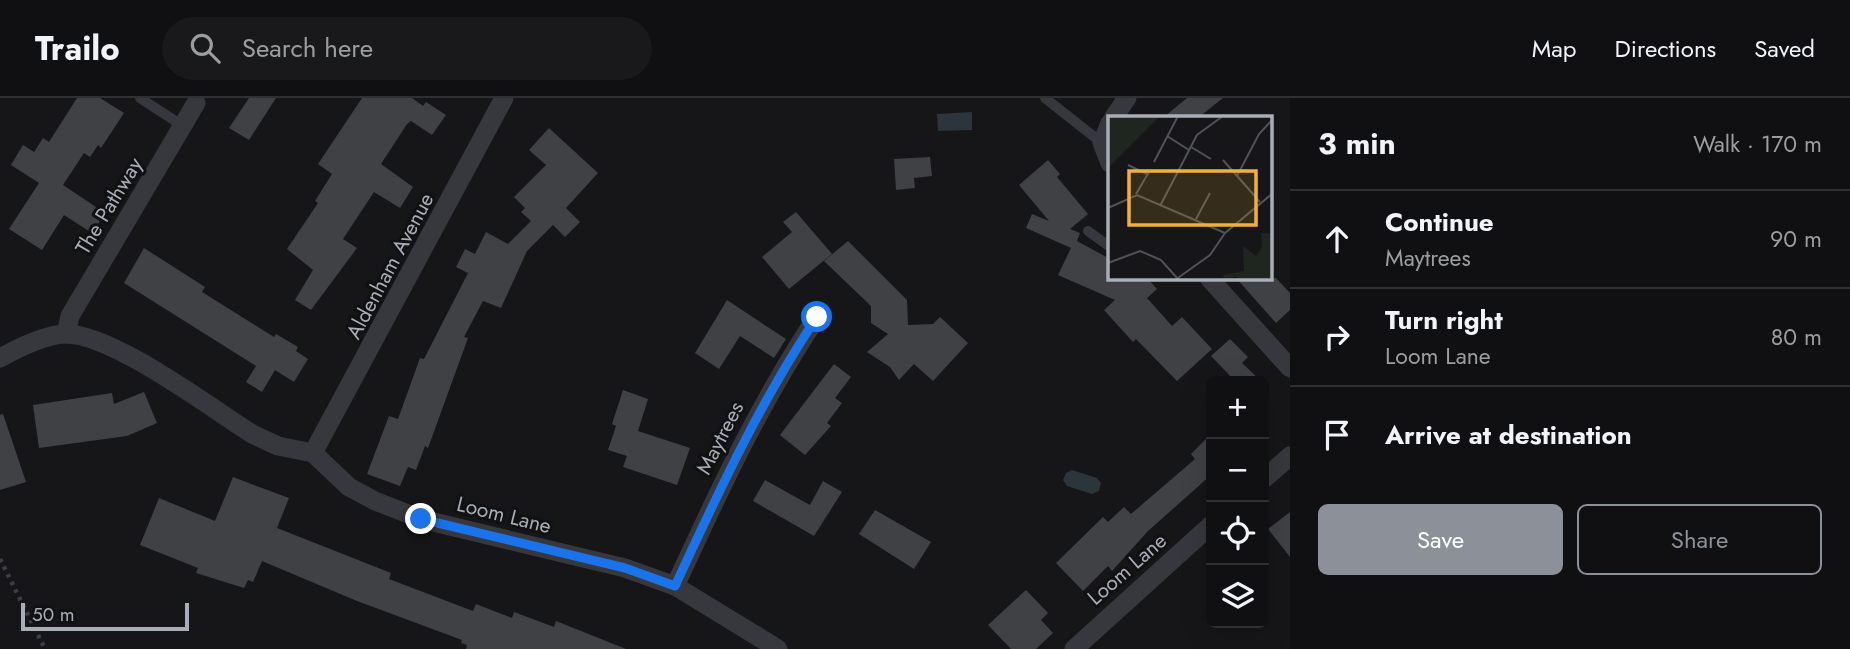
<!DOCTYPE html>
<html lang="en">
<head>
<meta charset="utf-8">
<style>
	:root { --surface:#101012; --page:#19191b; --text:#f1f3f6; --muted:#9c9d9f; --line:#303032; --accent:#8c9099 }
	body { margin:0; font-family:Jost,sans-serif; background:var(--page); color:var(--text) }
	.controls { position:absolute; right:21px; bottom:21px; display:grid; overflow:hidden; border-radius:10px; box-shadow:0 7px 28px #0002 }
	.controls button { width:63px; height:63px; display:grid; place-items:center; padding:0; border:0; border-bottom:2px solid var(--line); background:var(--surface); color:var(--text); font:35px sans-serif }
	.scale { position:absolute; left:21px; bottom:18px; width:168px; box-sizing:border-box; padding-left:7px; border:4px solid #a8adb8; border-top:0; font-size:19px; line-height:24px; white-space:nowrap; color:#a8adb8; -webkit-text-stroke:5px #111113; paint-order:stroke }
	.stop { position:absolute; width:21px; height:21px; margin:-16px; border:5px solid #1a73e8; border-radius:50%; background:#fff }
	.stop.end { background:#1a73e8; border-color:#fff; box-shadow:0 2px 7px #0008 }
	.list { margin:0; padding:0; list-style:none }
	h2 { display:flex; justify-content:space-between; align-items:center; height:91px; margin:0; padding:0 28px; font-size:30px }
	h2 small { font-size:23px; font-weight:400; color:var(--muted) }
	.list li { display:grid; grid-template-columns:46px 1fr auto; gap:21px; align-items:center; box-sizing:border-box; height:98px; padding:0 28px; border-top:2px solid var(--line) }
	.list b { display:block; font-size:26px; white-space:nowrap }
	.list p { margin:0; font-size:23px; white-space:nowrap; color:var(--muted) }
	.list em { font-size:23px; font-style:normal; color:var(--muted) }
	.actions { display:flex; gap:14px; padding:21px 28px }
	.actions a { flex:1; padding:16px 0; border:2px solid var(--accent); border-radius:10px; text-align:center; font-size:24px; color:var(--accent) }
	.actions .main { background:var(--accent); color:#fff }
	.icon { flex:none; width:38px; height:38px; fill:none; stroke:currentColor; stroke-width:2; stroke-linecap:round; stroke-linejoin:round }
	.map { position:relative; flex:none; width:1290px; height:551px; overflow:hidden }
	header { display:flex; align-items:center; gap:42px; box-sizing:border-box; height:98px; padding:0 35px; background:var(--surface); border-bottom:2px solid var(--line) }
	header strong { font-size:33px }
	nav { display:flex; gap:38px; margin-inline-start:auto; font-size:24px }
	.search { width:490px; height:63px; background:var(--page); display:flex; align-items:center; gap:18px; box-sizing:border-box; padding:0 24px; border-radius:38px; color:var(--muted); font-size:26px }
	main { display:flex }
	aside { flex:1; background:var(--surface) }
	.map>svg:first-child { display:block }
	.water { fill:#2c353c }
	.building { fill:#404145 }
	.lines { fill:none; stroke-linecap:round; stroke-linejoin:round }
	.path { stroke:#3d3f44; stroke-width:4.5; stroke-dasharray:3.5 5; stroke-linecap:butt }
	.lane { stroke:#37383d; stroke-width:10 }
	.street { stroke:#37383d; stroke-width:19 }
	.route { stroke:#1a73e8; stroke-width:9 }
	.labels { text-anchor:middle; stroke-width:6; stroke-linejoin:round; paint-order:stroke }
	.street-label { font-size:21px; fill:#a8adb8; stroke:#111113 }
	.inset-road { fill:none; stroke:#505258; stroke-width:2 }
	.view { fill:#f2b134; fill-opacity:0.15; stroke:#f2b134; stroke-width:3.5 }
	.inset-edge { fill:none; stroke:#a8adb8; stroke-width:3.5 }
</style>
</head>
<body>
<header>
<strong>Trailo</strong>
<div class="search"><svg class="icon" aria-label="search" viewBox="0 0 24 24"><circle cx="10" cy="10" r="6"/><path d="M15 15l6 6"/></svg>Search here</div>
<nav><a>Map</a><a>Directions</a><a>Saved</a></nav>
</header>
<main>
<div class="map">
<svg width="1290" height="551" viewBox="0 0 1290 551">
	<rect width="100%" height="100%" fill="#161618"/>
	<g class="water">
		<path d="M972 14V32L938 33 937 16Z"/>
		<path d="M1072 372 1097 380 1101 385 1099 393 1092 396 1067 388 1063 382 1066 375Z"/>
	</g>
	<g class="building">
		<path d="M77 0H100L124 15 101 50 98 47 90 59 84 55 63 87 105 115 92 135 64 117 42 152 9 131 39 85 11 67 23 47 34 54 43 40 49 44Z"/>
		<path d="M249 0H276L249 42 229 30Z"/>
		<path d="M362 0H412L423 8 426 4 446 17 432 37 411 23 407 26 381 66 413 89 400 110 374 94 343 141 357 150 311 212 295 202 313 172 287 151 318 105 315 103 332 76 318 66Z"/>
		<path d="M1187 0H1223L1199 19H1164Z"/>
		<path d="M549 30 598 75 566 110 580 124 565 139 553 127 527 153 501 210 483 203 464 239 468 240 428 350 425 348 416 372 408 369 400 388 367 376 389 318 398 321 420 260 424 261 468 175 456 169 465 151 475 156 486 134 508 146 531 123 521 114 525 110 514 99 546 67 529 52Z"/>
		<path d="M930 59 932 78 914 80 915 90 896 92 894 61Z"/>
		<path d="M1048 62 1060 76 1057 79 1088 116 1070 131 1080 135 1077 143 1110 161V180H1147L1157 191 1147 200 1172 228 1182 219 1212 251 1177 283 1136 241 1133 244 1104 212 1115 202 1058 177 1071 150 1026 130 1032 116 1049 123 1019 87Z"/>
		<path d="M796 114 832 156 789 191 762 159 792 134 783 124Z"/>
		<path d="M848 143 907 202 908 227 933 226 940 219 968 245 933 283 914 266 899 282 890 269 867 254 888 236 871 225V208L824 163Z"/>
		<path d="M144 150 205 189 202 194 274 239 276 236 298 249 296 253 308 261 294 284 275 272 262 294 246 284 256 268 124 185Z"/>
		<path d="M1236 180H1276L1290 195V212L1276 225Z"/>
		<path d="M727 202 786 241 774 260 740 238 719 271 695 255Z"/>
		<path d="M1230 241 1248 259 1242 265 1261 283H1235L1211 258Z"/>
		<path d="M834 266 851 279 835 300 842 305 827 325 831 328 805 357 780 337Z"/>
		<path d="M623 292 648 301 638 333 690 350 677 387 623 369 627 358 608 352 616 328 612 326Z"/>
		<path d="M144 294 157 325 127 338 39 350 33 307 112 295 114 306Z"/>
		<path d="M3 316 26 384 0 392V317Z"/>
		<path d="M1211 336V377L1148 433 1112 473 1108 468 1083 493 1056 465 1103 419 1108 424 1124 409 1131 416 1195 361 1191 356Z"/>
		<path d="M233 379 289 400 277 430 391 475 389 481 473 513 476 506 512 520 514 514 554 529 556 523 626 551H466L467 547 461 545 462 542 357 503 262 463 253 484 248 482 244 490 196 475 198 470 140 447 159 400 215 423Z"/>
		<path d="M765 382 810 407 823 383 842 394 814 438 753 403Z"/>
		<path d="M875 412 931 444 914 471 859 436Z"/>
		<path d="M1290 414V459L1268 431Z"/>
		<path d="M1026 492 1048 515 1041 522 1053 535 1036 551H1011L988 527Z"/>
	</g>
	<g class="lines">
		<path class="path" d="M0 461 45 551"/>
		<g class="lane">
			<path d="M140 0 183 28"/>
			<path d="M1045 0 1102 45"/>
			<path d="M1088 133 1110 149"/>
		</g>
		<g class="street">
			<path d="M1114 19 1127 0"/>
			<path d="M1110 25 1102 45 1110 65"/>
			<path d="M1209 180 1290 270"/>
			<path d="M66 236 70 218 196 5"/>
			<path d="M0 260C18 250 44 237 65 236 112 235 212 311 254 337L278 348 313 355 349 389 375 403 421 421 625 470 675 488 778 551"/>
			<path d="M313 355 504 0"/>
			<path d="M1264 381 1290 358"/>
			<path d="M675 488C718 395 760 304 817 219"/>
			<path d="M1074 551 1211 427"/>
		</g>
	</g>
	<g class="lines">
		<path class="route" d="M421 421 625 470 675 488C718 395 760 304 817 219"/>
	</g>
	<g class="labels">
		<g class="street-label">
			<text transform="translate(109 108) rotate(-59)" y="7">The Pathway</text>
			<text transform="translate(390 168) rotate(-62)" y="7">Aldenham Avenue</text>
			<text transform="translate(720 340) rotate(-63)" y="7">Maytrees</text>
			<text transform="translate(504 417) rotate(14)" y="7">Loom Lane</text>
			<text transform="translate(1127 471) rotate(-41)" y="7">Loom Lane</text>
		</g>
	</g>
	<g transform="translate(1108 18)">
		<rect width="164" height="164" fill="#161618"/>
		<path d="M0 0H52L0 52ZM153 117 164 118V164H130L128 160 117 164 115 159 136 155 135 130 148 140 154 131Z" fill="#1e261f"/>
		<path class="inset-road" d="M59 20 81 34M83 31 103 43M115 44 152 86M46 46 70 0M20 49 39 58M129 60 151 18 165 3M28 78 41 56M52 90 89 19 115 0M0 92 29 79 117 117 165 77M88 103 102 77M0 147 32 135 53 144 70 163M67 164 102 139 117 117"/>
		<path class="view" d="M21 55H148V109H21Z"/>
		<rect width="164" height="164" class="inset-edge"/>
	</g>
</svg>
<div class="controls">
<button>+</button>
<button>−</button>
<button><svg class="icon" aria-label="locate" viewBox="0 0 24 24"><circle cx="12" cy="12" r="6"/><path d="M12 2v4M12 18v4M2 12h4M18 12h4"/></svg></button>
<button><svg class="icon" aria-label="layers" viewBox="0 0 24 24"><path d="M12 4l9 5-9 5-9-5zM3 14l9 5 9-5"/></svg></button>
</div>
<div class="scale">50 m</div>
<div class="stop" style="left:817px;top:219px"></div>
<div class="stop end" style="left:421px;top:421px"></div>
</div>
<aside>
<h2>3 min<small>Walk · 170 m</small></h2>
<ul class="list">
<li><svg class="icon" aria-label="ahead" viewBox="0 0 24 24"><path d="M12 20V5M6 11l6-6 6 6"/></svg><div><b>Continue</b><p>Maytrees</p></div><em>90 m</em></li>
<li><svg class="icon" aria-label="right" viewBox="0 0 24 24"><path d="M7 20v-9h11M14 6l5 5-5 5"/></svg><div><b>Turn right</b><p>Loom Lane</p></div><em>80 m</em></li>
<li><svg class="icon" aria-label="arrive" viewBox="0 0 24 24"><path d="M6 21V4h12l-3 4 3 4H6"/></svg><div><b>Arrive at destination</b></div></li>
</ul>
<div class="actions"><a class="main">Save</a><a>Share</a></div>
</aside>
</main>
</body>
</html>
